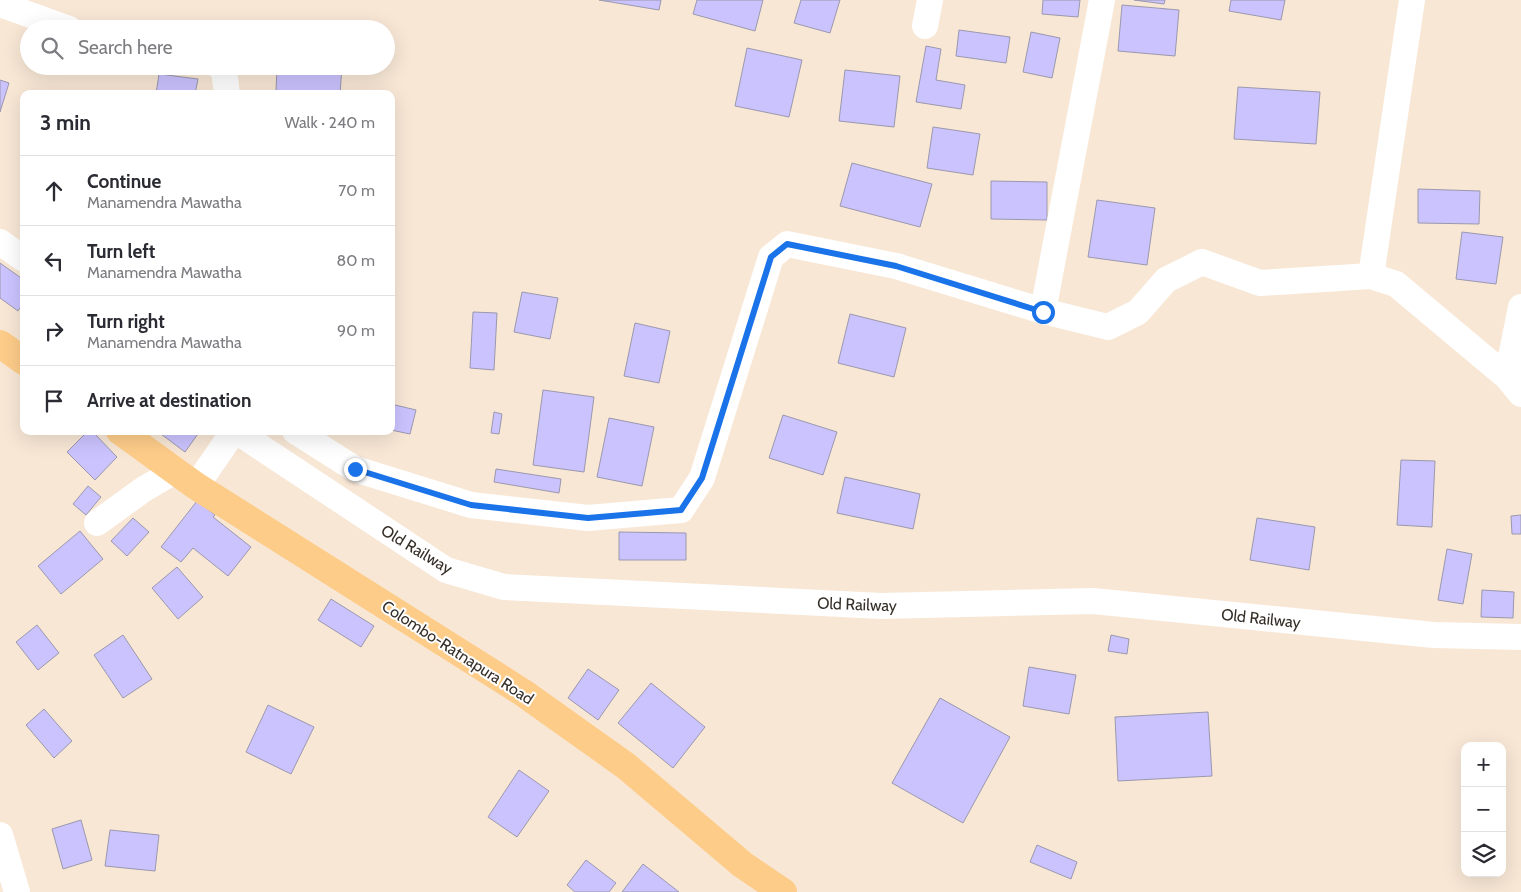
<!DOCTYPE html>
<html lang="en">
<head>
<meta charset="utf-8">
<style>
	:root { --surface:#fff; --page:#f2f2f3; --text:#2b2b33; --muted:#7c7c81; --line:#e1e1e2 }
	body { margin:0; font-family:Cabin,sans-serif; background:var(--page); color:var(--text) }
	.controls { position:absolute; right:15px; bottom:15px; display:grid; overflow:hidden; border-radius:10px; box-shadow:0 5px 20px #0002 }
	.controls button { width:45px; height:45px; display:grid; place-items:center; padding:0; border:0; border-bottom:1px solid var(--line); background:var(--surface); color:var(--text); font:25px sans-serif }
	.stop { position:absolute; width:15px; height:15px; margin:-11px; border:4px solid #1a73e8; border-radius:50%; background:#fff }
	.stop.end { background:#1a73e8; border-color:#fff; box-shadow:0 1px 5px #0008 }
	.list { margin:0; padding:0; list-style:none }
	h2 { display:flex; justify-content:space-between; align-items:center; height:65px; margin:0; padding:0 20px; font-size:21px }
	h2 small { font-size:16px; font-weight:400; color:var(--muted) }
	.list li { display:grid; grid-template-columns:32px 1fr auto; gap:15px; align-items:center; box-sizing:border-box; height:70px; padding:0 20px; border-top:1px solid var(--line) }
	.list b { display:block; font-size:19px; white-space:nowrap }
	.list p { margin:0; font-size:16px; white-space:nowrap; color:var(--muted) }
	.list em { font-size:16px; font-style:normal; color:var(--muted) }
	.icon { flex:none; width:28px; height:28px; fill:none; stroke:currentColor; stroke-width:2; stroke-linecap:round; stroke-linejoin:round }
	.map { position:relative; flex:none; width:1521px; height:892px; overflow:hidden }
	.search { position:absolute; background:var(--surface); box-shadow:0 5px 20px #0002; left:20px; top:20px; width:375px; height:55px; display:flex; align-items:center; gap:12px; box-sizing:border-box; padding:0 18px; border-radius:28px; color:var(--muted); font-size:19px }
	.panel { position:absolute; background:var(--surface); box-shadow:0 5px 20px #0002; left:20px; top:90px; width:375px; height:345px; border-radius:10px }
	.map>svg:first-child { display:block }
	.building { fill:#cbc3fe; stroke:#9b98ad }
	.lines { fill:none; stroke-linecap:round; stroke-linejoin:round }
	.minor { stroke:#fff; stroke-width:26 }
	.highway { stroke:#fdcc89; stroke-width:28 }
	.route { stroke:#1a73e8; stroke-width:6 }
	.labels { text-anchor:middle; stroke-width:4; stroke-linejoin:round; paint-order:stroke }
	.street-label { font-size:16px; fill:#352f28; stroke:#fff }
</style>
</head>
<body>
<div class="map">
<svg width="1521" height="892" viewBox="0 0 1521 892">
	<rect width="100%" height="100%" fill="#f8e7d5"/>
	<g class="building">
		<path d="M599 0H661L659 10Z"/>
		<path d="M697 0H763L755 31 693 14Z"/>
		<path d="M801 0H840L830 33 794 23Z"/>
		<path d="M1043 0H1080L1078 17 1042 14Z"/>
		<path d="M1134 0H1165L1164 4Z"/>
		<path d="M1231 0H1285L1281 20 1229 11Z"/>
		<path d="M1122 5 1179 10 1175 56 1118 51Z"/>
		<path d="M959 30 1010 37 1006 63 956 56Z"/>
		<path d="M1031 32 1060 38 1052 78 1023 72Z"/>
		<path d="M926 46 941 49 936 80 965 85 961 109 916 102Z"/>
		<path d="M747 48 802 60 789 117 735 106Z"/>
		<path d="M277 66H342L340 94 276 92Z"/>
		<path d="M845 70 900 76 894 127 839 121Z"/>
		<path d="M159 74 198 79 195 94H156Z"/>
		<path d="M0 80 9 83 0 112Z"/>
		<path d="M1238 87 1320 92 1316 144 1234 139Z"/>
		<path d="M933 127 980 134 973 175 927 168Z"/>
		<path d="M852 163 932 184 920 227 840 206Z"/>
		<path d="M991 181 1047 182V220L991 219Z"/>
		<path d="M1418 189 1480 191 1479 224 1418 223Z"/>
		<path d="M1097 200 1155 208 1147 265 1088 257Z"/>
		<path d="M1462 232 1503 237 1496 284 1456 279Z"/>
		<path d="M0 263 24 280V302L18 311 0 298Z"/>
		<path d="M522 292 558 298 550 339 514 332Z"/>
		<path d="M473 312 497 313 494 370 470 368Z"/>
		<path d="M850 314 906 328 894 377 838 363Z"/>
		<path d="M635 323 670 331 659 383 624 376Z"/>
		<path d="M543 390 594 397 584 472 533 465Z"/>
		<path d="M391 404 416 410 410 434 391 430Z"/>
		<path d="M494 412 502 414 499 434 491 433Z"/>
		<path d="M783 415 837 432 823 475 769 458Z"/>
		<path d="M609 418 654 427 642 486 597 477Z"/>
		<path d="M88 431H92L117 457 95 480 67 452Z"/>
		<path d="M157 431H200L185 452Z"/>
		<path d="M1401 460 1435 461 1432 527 1397 525Z"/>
		<path d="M496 469 561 479 559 493 494 482Z"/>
		<path d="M845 477 920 494 913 529 837 513Z"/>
		<path d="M88 486 101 497 86 515 73 504Z"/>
		<path d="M197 501 215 515 213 517 251 547 228 576 193 548 181 562 161 547Z"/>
		<path d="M1521 515V534H1512L1511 516Z"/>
		<path d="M133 518 149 532 127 556 111 541Z"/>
		<path d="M1257 518 1315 527 1309 570 1250 560Z"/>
		<path d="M80 531 103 559 61 594 38 566Z"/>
		<path d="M619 532 686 533V560H619Z"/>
		<path d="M1447 549 1472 554 1463 604 1438 600Z"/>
		<path d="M177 567 203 597 178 619 152 588Z"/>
		<path d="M1482 590 1514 592 1513 618 1481 617Z"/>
		<path d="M331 599 374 626 361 647 318 620Z"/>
		<path d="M37 625 59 653 38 670 16 642Z"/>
		<path d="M123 635 152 679 123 698 94 655Z"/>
		<path d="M1111 635 1129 639 1127 654 1108 651Z"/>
		<path d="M1029 667 1076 675 1069 714 1023 706Z"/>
		<path d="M588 669 619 690 598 720 568 698Z"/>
		<path d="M651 683 705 727 673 768 618 723Z"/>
		<path d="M940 698 1010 737 963 823 892 783Z"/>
		<path d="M268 705 314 727 291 774 246 752Z"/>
		<path d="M44 709 72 741 54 758 26 725Z"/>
		<path d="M1208 712 1212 776 1118 781 1115 717Z"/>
		<path d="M519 770 549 791 517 837 488 817Z"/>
		<path d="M81 820 92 860 63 869 52 829Z"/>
		<path d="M110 830 159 835 155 871 105 866Z"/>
		<path d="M1037 845 1077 862 1071 879 1030 862Z"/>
		<path d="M586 860 616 883 609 892H575L567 885Z"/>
		<path d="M643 864 679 892H622Z"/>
	</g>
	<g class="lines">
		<g class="minor">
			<path d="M0 4 69 29"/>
			<path d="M925 26 930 0"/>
			<path d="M219 66 224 70 227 94"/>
			<path d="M0 242 24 259"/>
			<path d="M1371 276 1412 0"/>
			<path d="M1043 311 1102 0"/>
			<path d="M1507 377 1521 307"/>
			<path d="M236 431 446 570 504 587 881 606 1093 601 1434 635 1521 637"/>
			<path d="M295 431 355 469 471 505 588 518 681 510 702 478 771 257 787 244 896 266 1043 311 1108 327 1138 312 1166 280 1202 262 1260 283 1371 276 1396 284 1507 377 1521 394"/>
			<path d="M196 486 234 431"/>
			<path d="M97 523 144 489 175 471"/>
			<path d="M0 835 17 892"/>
		</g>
		<g class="highway">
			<path d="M0 344 24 361"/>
			<path d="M120 431 196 486 522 692 626 766 743 865 783 892"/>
		</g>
	</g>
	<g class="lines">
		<path class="route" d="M355 469 471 505 588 518 681 510 702 478 771 257 787 244 896 266 1043 312"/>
	</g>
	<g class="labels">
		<g class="street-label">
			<text transform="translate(417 549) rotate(31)" y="6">Old Railway</text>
			<text transform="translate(857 604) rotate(2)" y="6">Old Railway</text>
			<text transform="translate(1261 618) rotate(6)" y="6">Old Railway</text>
			<text transform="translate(458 652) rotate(33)" y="6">Colombo-Ratnapura Road</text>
		</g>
	</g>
</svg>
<div class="controls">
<button>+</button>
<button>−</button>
<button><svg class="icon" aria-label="layers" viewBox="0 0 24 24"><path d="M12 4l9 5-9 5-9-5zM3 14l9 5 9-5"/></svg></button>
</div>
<div class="stop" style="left:1043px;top:312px"></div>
<div class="stop end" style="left:355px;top:469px"></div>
<div class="search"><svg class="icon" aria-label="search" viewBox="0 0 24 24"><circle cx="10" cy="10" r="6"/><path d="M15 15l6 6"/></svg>Search here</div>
<section class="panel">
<h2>3 min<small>Walk · 240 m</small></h2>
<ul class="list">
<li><svg class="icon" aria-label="ahead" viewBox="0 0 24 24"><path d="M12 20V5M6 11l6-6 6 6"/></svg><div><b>Continue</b><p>Manamendra Mawatha</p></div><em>70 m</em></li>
<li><svg class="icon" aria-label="left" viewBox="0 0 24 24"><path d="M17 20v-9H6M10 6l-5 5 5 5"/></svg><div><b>Turn left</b><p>Manamendra Mawatha</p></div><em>80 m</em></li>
<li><svg class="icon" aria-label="right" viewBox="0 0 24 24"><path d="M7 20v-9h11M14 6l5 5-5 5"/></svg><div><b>Turn right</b><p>Manamendra Mawatha</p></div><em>90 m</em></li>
<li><svg class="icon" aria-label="arrive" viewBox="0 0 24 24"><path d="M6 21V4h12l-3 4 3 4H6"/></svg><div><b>Arrive at destination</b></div></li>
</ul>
</section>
</div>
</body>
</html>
